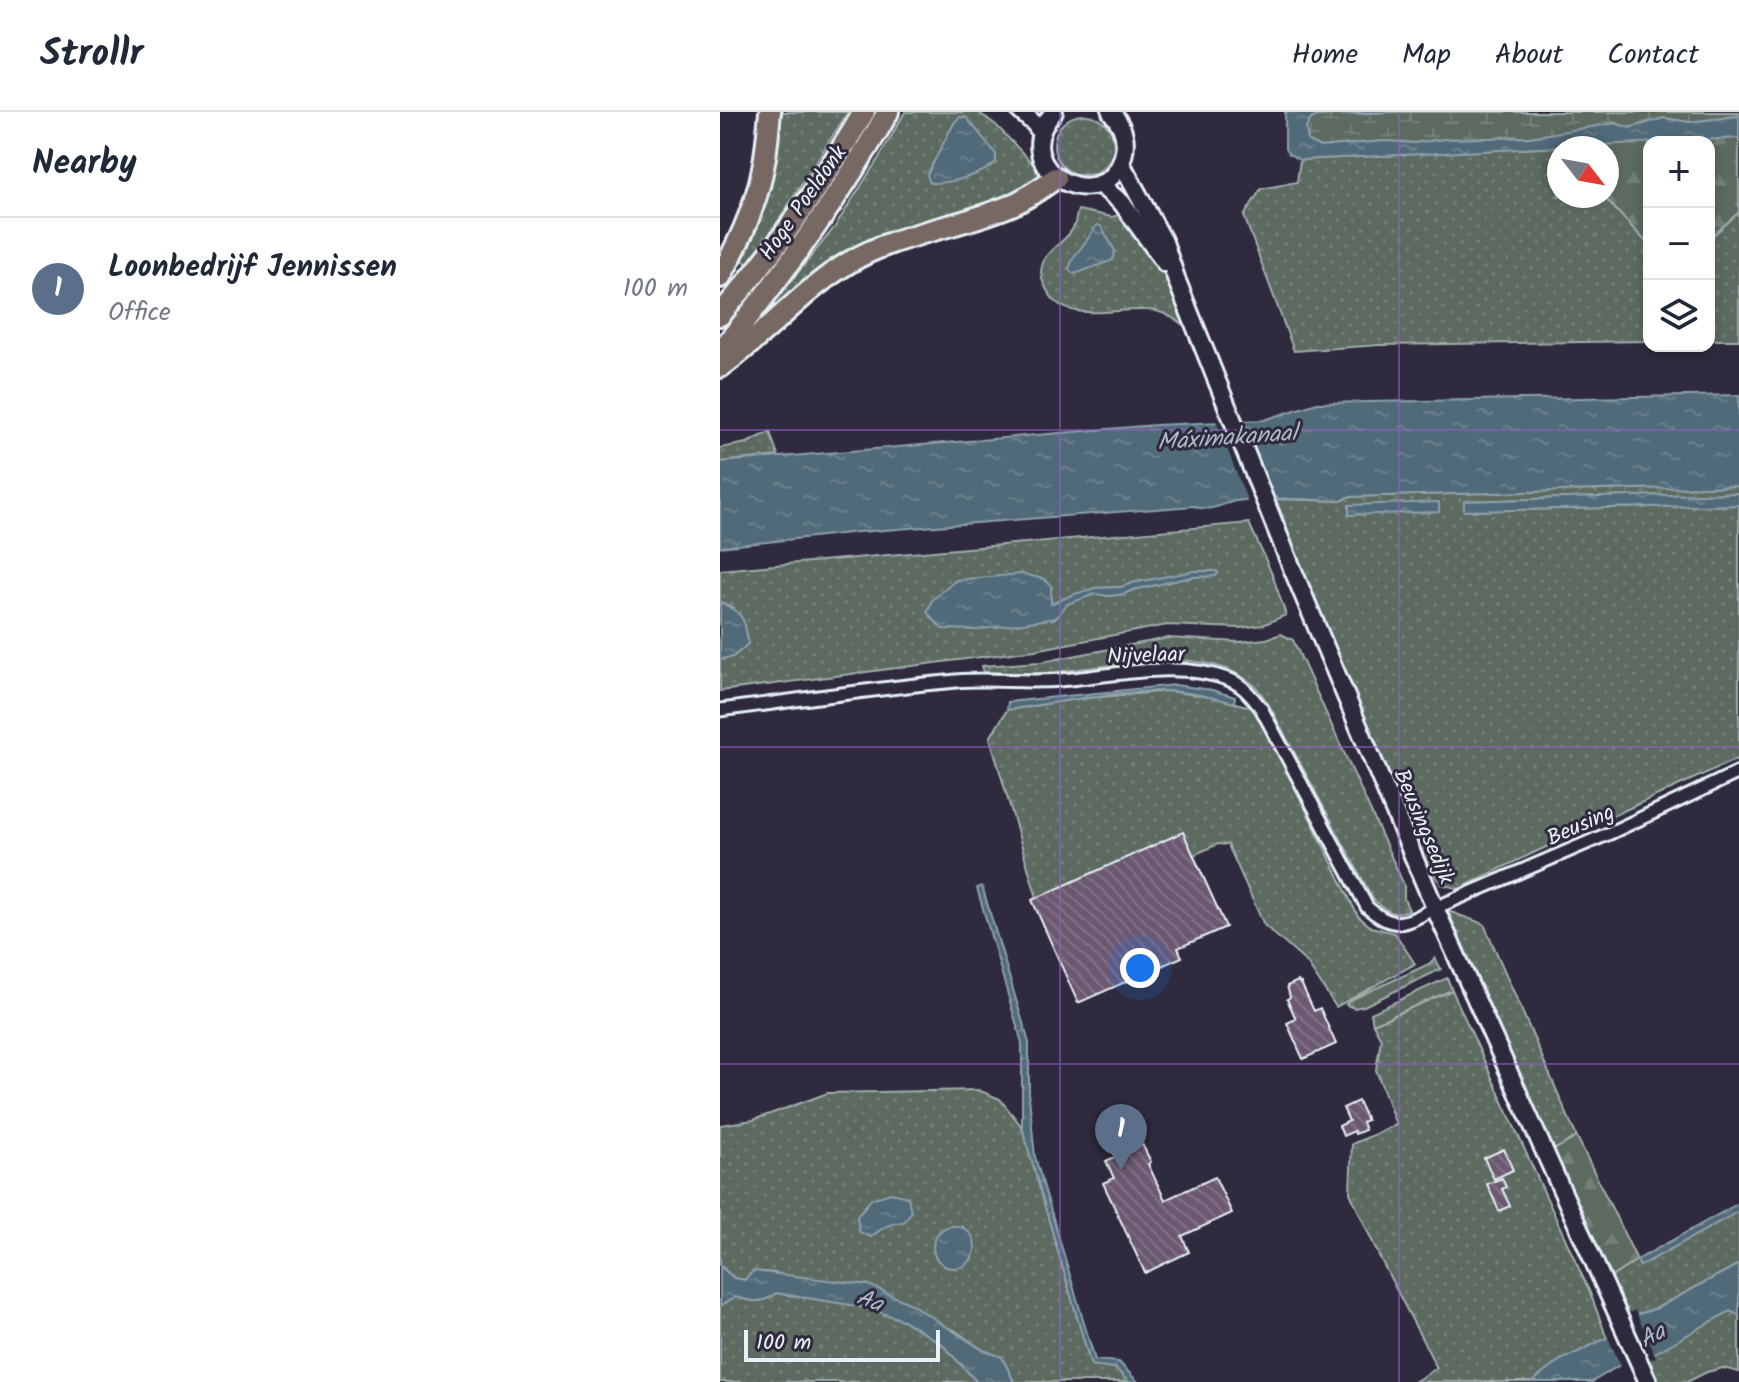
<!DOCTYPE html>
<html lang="en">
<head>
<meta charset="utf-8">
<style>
	:root { --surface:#fff; --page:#f6f6f7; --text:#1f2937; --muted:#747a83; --line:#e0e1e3; --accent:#2563eb }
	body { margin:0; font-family:Kalam,sans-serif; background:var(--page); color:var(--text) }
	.controls { position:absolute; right:24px; top:24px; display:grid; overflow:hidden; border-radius:16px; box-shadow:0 4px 12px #0003 }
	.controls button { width:72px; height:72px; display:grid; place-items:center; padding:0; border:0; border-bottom:2px solid var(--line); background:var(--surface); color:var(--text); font:40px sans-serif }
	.compass { position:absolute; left:827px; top:24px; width:72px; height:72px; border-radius:50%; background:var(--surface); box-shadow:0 4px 12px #0003; rotate:121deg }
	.scale { position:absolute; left:24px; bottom:20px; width:196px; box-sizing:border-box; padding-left:8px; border:4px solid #e8f1f8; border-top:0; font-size:22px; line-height:28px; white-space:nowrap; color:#e8f1f8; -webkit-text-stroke:6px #2f2a3d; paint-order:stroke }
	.you { position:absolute; left:420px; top:856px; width:28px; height:28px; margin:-20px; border:6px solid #fff; border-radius:50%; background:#1a73e8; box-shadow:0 0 0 12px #1a73e833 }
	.badge { display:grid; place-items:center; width:52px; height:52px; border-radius:50%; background:var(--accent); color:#fff; font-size:26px; font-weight:700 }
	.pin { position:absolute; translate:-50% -66px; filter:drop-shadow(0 2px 4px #0008) }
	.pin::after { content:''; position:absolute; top:42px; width:28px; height:24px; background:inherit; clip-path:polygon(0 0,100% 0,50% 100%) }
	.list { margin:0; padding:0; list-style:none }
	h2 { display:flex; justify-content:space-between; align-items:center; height:104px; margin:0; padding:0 32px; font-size:34px }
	h2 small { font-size:26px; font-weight:400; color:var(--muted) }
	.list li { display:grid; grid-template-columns:52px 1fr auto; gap:24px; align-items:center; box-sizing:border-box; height:144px; padding:0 32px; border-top:2px solid var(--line) }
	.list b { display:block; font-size:30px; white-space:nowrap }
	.list p { margin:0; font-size:26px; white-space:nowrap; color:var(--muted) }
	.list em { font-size:26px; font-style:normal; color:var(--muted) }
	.icon { flex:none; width:44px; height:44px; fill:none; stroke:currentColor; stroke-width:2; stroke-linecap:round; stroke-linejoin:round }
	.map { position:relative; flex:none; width:1019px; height:1270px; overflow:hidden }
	header { display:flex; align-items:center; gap:48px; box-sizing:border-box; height:112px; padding:0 40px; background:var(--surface); border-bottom:2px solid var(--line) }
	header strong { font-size:38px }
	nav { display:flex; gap:44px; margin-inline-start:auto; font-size:28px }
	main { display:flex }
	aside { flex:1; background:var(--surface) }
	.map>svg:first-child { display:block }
	.grass { fill:url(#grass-dots); stroke:#a2aeac; stroke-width:2; fill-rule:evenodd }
	.forest { fill:url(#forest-firs); stroke:#a2aeac; stroke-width:2 }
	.wetland { fill:url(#wetland-marsh); stroke:#a2aeac; stroke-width:2 }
	.water { fill:url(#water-ripples); stroke:#8da0ac; stroke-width:2 }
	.pier { fill:#2f2a3d }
	.building { fill:url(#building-back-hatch); stroke:#e8f1f8; stroke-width:2 }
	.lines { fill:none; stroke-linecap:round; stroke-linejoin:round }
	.street-casing { stroke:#e8f1f8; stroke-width:17 }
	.secondary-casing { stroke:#e8f1f8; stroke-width:22 }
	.highway-casing { stroke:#e8f1f8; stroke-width:26 }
	.street { stroke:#2f2a3d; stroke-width:11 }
	.secondary { stroke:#2f2a3d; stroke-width:16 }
	.highway { stroke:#776864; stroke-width:20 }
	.grid { fill:none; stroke:#965dcd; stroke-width:2; stroke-opacity:0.55 }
	.labels { text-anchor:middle; stroke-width:6; stroke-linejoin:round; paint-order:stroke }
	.street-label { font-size:22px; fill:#e8f1f8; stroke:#2f2a3d }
	.water-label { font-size:24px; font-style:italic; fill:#acbbc5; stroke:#2f2a3d }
</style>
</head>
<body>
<header>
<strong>Strollr</strong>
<nav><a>Home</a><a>Map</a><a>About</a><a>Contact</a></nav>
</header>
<main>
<aside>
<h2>Nearby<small></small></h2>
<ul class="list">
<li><span class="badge" style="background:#5c6f8a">1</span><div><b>Loonbedrijf Jennissen</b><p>Office</p></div><em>100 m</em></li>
</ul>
</aside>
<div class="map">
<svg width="1019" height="1270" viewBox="0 0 1019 1270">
	<defs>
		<pattern id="grass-dots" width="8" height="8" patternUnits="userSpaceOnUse" patternTransform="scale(2)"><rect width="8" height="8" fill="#5b6a61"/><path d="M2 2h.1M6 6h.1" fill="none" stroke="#738078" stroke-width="1.8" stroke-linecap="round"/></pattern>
		<pattern id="forest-firs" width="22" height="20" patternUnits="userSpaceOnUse" patternTransform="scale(2)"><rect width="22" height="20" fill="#5b6a61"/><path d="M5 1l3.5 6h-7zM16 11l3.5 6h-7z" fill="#738078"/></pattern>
		<pattern id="wetland-marsh" width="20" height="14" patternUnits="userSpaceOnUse" patternTransform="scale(2)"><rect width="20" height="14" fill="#5b6a61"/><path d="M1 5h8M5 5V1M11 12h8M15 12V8" fill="none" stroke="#738078"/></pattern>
		<pattern id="water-ripples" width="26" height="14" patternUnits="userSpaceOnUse" patternTransform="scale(2)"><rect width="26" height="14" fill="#516a79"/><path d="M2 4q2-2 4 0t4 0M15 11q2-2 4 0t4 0" fill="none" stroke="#6a808d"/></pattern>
		<pattern id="building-back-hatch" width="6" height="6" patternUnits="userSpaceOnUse" patternTransform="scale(2)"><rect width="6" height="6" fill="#6c5971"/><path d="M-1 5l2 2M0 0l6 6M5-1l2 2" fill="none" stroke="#817186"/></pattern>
	</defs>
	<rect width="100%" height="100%" fill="#2f2a3d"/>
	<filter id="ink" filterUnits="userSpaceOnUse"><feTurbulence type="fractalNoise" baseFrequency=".0125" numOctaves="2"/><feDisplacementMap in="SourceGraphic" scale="16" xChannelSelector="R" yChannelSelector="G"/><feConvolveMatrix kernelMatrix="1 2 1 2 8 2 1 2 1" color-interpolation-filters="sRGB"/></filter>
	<g filter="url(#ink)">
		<g class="grass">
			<path d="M60 0H128L30 153 22 148 46 83Z"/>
			<path d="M185 0H258L276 13 328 68 308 81 165 128 31 219 114 116 160 44Z"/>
			<circle cx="364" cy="33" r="30"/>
			<path d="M837 35 839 38V84H883L929 133V229L660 233 574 239 524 104 541 77 577 70 580 48Z"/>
			<path d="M358 98 392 105 405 101 441 155 469 217C459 210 449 202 436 199 405 193 350 214 330 183 326 177 321 168 321 160 323 135 345 133 353 116 356 111 356 103 358 98Z"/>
			<path d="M1019 100V228H989V127Z"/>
			<path d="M50 320 58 344 0 350V336L27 331Z"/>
			<path d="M1019 374V381L744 389 745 399 1019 393V646C925 689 831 731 739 777L721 772 705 751 584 464 556 387 622 389 627 385Z"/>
			<path d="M529 411 552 462 566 503 543 513 520 516 447 513 315 538 0 579V547L13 545 14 496 0 490V458ZM498 461 496 464 472 465 413 478 404 482 390 484 375 481 347 492 207 500 331 475V493L375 476 401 475 412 471Z"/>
			<path d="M561 522 573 528 684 773V787L689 798C670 805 667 799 653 787L549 593C545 587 540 579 535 574 484 528 387 557 325 561 305 562 284 560 264 560L262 554 321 550 448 526 519 530 546 527Z"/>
			<path d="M448 579 491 585 531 595 540 604 638 804 651 815 675 821 695 852 616 895 587 851 544 813 508 733 498 732 335 805 319 793 270 626 287 598 358 587Z"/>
			<path d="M728 799 764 812 857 1025 834 1038Z"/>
			<path d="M732 878 870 1181 887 1226 839 1249 812 1270H694L717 1256 660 1146 630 1081 632 1032 676 1013 656 958 661 927 653 912Z"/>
			<path d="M258 978 280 987 302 1015 371 1253 395 1256 409 1270H294L282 1245 263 1238 234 1218 56 1161 33 1159 25 1168 14 1166 0 1154V1013L33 1008 108 981ZM230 1114 243 1115 237 1156 224 1154 215 1145 219 1120Z"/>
			<path d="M1019 1099V1152L937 1196 909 1205 891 1165 917 1148 920 1154Z"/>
			<path d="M56 1181 144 1195 183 1208 222 1232 257 1270H0V1194L15 1185C31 1189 42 1193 56 1181Z"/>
			<path d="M1010 1199 1019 1203V1260L1003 1256 987 1260 967 1270H935L925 1245Z"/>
		</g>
		<g class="forest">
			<path d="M1019 26V100L989 127V30H935Z"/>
			<path d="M929 30V133L883 84H887V36H839V38L837 35Z"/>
			<path d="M715 846 721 857 644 894 634 896 626 893 628 889 709 852Z"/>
			<path d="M727 866 732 878 653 912 651 901Z"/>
			<path d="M857 1025 917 1148 891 1165 834 1038Z"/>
		</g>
		<path class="wetland" d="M666 0H1019V4L969 10 944 6 909 16 895 11 811 25 725 27 694 31 664 29 600 35 588 29 586 16 590 7 597 4Z"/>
		<g class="water">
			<path d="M565 0H666L597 4 591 7 586 16 588 29 600 35 664 29 694 31 725 27 810 25 895 11 910 16 944 6 969 10 1019 4V26L580 48 569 42 565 37Z"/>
			<path d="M240 5 247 6 276 42V50C264 63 228 72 210 71L207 63 234 11Z"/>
			<path d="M377 113 381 114 395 139 393 148 355 162 351 160 349 157C355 138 360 140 369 125 372 121 374 117 377 113Z"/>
			<path d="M1019 283V374L627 385 622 389C590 388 547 384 516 389 500 392 491 401 474 394L139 420 0 435V350L435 313 544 308 597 291Z"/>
			<path d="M1019 381V393L744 399V389Z"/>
			<path d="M719 390V400L629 403V393Z"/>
			<path d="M474 459H496L498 461 496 464 472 465 413 478 404 482 390 484 375 482 347 492 336 506 257 518 222 517 207 500 212 488 236 468 302 462 324 467 331 474V492L352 483 375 476 401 475 412 471Z"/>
			<path d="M0 490C23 500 26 508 28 532L13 545 0 547Z"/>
			<path d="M455 573 492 578 515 585 514 591C492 585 470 580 447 579 394 579 339 590 287 598L288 590Z"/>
			<path d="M262 774 309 931V984L315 1045 375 1248 399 1250 418 1270H409L395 1256 371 1253 302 1015V931L257 776Z"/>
			<path d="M171 1081 188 1085 191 1100 184 1110C171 1110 161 1116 151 1125L139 1120 137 1104 151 1087Z"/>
			<path d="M1019 1091V1099L920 1154 917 1148Z"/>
			<circle cx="234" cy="1135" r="21"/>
			<path d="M1019 1152V1203L1010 1199 933 1242 900 1253 872 1270H812L839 1249 887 1226 893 1213 909 1205 937 1196Z"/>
			<path d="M0 1154 14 1166 25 1168 33 1159 149 1173 191 1192 263 1238 282 1245 294 1270H257L222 1232 183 1208 144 1195 56 1181C42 1193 31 1189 15 1185L0 1194Z"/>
		</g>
		<g class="pier">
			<path d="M521 305 556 391 529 393 495 306Z"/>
			<path d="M915 1198 936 1245 910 1256 902 1257 885 1219 891 1210Z"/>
		</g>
		<g class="building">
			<path d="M463 720 506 815 458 836 462 845 358 891 312 788Z"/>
			<path d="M578 869 580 872 581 871 594 899 600 896 616 932 583 947 567 911 576 907 567 887 570 885 567 874Z"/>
			<path d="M638 989 647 1008 642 1010 645 1018 635 1022 634 1019 623 1024 619 1014 629 1009 623 996Z"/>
			<path d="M422 1032 431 1050 428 1052 445 1088 495 1065 512 1101 462 1124 469 1140 425 1161 383 1071 394 1066 386 1049Z"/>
			<path d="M784 1037 793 1058 774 1067 764 1046Z"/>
			<path d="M782 1066 786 1075 782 1077 790 1094 779 1099 767 1072Z"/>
		</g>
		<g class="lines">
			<g class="street-casing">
				<path id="street" d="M0 598C79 588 157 576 236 569 271 566 306 571 340 568 395 564 456 547 510 568 523 573 532 585 541 596L647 795C675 820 686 811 715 796L890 721 1019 660"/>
			</g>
			<g class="secondary-casing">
				<g id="secondary">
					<path d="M301 0 315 12 321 21"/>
					<path d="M334 0C280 60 390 111 404 40 407 25 401 11 391 0"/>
					<path d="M401 51 444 130 457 169 569 449 715 796 928 1270"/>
					<path d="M379 72 402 91 445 151"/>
				</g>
			</g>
			<g class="highway-casing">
				<g id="highway">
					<path d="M0 165C19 131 36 95 43 56 47 37 48 19 50 0"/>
					<path d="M0 203C55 140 102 71 144 0"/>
					<path d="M0 240C62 164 120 85 168 0"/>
					<path d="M0 255C45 224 80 180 128 151 179 120 241 116 294 92 309 85 322 75 336 66"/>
				</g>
			</g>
			<use href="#street" class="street"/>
			<use href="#secondary" class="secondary"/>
			<use href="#highway" class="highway"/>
		</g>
	</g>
	<path class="grid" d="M340 0V1270M679 0V1270M0 318H1019M0 635H1019M0 952H1019"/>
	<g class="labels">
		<g class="street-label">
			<text transform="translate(82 90) rotate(-55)" y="8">Hoge Poeldonk</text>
			<text transform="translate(426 542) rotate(-2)" y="8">Nijvelaar</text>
			<text transform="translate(860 712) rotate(-24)" y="8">Beusing</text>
			<text transform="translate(705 714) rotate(67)" y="8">Beusingsedijk</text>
		</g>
		<g class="water-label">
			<text transform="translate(507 325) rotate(-4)" y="8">Máximakanaal</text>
			<text transform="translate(150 1188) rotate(21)" y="8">Aa</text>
			<text transform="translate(932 1223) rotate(-29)" y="8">Aa</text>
		</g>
	</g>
</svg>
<div class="controls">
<button>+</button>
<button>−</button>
<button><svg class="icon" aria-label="layers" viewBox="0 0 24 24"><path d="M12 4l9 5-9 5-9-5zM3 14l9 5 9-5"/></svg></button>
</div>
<svg class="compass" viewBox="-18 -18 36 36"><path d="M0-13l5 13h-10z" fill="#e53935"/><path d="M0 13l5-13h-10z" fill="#747a83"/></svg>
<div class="scale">100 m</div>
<div class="you"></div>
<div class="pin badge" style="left:401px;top:1058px;background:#5c6f8a">1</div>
</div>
</main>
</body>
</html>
